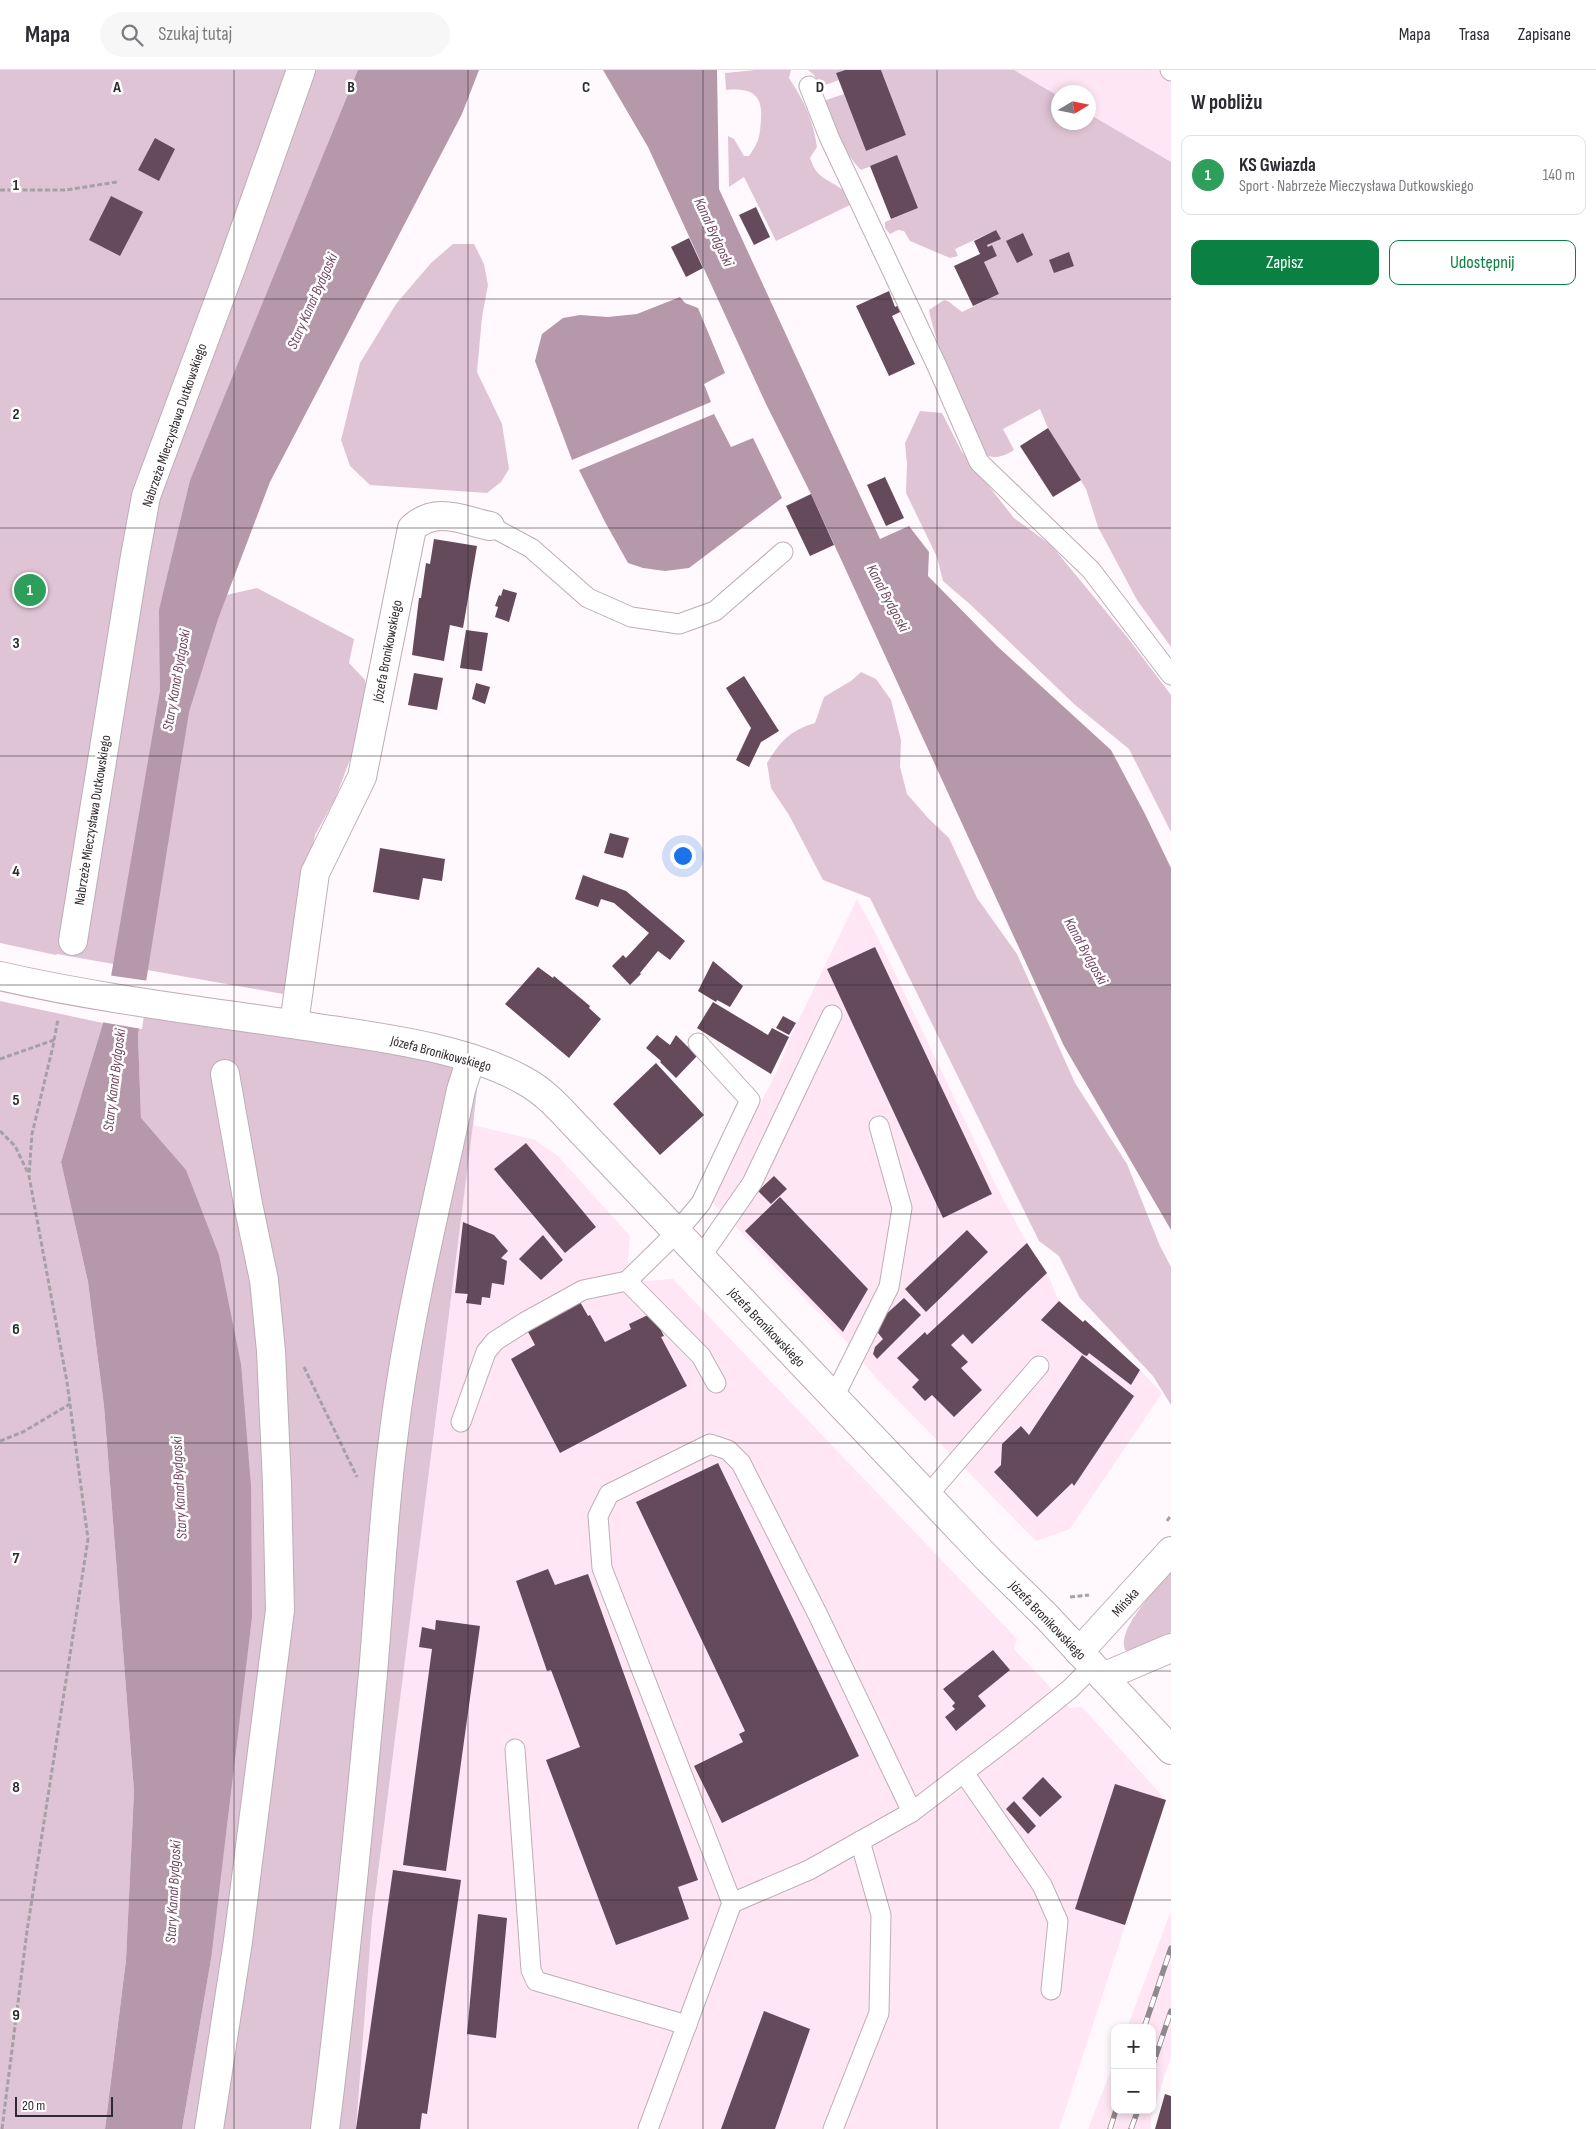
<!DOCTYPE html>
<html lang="pl">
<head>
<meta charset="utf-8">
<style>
	:root { --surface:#fff; --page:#f7f7f7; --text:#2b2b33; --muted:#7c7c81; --line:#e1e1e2; --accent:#0b8043 }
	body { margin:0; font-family:"Sofia Sans Condensed",sans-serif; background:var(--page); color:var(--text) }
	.controls { position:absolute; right:15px; bottom:15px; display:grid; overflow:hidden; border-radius:10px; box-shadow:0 2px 8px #0003 }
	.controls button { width:45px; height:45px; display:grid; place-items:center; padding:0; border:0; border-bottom:1px solid var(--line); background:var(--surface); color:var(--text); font:25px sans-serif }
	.compass { position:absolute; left:1051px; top:15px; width:45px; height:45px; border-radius:50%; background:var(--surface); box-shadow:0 2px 8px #0003; rotate:80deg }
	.scale { position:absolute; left:15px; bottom:12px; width:98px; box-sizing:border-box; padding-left:5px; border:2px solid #312a2e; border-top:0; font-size:14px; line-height:18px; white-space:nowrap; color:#312a2e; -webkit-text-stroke:4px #fff; paint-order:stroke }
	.you { position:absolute; left:682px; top:785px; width:18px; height:18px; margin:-12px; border:4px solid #fff; border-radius:50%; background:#1a73e8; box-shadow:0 0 0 8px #1a73e833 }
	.badge { display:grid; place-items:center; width:32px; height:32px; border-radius:50%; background:var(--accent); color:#fff; font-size:16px; font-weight:700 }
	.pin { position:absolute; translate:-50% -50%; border:2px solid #fff; box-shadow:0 1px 5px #0006 }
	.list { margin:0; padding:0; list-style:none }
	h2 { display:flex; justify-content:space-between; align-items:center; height:65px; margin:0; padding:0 20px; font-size:21px }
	h2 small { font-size:16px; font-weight:400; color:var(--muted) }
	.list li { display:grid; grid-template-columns:32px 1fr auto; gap:15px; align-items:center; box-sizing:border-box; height:80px; margin:0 10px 10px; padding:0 10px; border:1px solid var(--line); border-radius:10px }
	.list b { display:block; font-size:19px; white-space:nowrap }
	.list p { margin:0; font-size:16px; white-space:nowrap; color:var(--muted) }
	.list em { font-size:16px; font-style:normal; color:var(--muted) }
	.actions { display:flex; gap:10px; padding:15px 20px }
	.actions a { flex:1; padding:11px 0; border:1px solid var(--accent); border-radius:10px; text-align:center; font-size:18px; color:var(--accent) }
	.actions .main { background:var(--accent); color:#fff }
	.icon { flex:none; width:28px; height:28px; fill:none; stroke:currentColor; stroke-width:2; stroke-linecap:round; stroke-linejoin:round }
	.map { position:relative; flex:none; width:1171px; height:2059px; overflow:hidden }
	header { display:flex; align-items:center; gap:30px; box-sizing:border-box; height:70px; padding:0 25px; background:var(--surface); border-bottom:1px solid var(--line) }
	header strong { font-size:24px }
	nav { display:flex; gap:28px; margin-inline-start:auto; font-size:18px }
	.search { width:350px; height:45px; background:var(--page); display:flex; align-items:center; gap:12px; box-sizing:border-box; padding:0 18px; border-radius:28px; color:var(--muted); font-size:19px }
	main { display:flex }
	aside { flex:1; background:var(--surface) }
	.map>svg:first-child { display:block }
	.built { fill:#ffe6f5 }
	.green { fill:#dfc4d5 }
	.water { fill:#b598aa }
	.pier { fill:#fff8fc }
	.building { fill:#644a5b }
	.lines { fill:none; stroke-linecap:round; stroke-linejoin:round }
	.service-casing { stroke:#beadb7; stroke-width:21 }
	.pedestrian-casing { stroke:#beadb7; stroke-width:30 }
	.minor-casing { stroke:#beadb7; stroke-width:30 }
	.tertiary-casing { stroke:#beadb7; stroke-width:30 }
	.path { stroke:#a69fa3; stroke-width:3; stroke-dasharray:5 2.5; stroke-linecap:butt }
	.service { stroke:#fff; stroke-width:19 }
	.pedestrian { stroke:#fff; stroke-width:28 }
	.minor { stroke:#fff; stroke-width:28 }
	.tertiary { stroke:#fff; stroke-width:28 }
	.rail-casing { stroke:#90898d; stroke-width:5.5 }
	.rail { stroke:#fff; stroke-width:4; stroke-dasharray:11; stroke-linecap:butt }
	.grid { fill:none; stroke:#312a2e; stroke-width:1; stroke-opacity:0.55 }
	.labels { text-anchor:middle; stroke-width:5; stroke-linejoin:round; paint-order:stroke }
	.street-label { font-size:14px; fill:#312a2e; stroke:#fff }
	.water-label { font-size:15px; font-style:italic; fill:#734764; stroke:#fff }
	.grid-label { font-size:16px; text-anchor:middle; font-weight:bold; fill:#312a2e; stroke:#fff; stroke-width:5; stroke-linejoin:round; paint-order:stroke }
</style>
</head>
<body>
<header>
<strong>Mapa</strong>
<div class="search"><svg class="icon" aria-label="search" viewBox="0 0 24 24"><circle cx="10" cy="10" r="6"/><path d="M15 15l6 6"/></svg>Szukaj tutaj</div>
<nav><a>Mapa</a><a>Trasa</a><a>Zapisane</a></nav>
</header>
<main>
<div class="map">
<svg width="1171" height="2059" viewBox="0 0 1171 2059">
	<rect width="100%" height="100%" fill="#fff8fc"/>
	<g class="built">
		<path d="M1004 0H1171V96L1089 48 1088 22H1058V31Z"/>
		<path d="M857 829 879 870 998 1120 1027 1173 1047 1203 1059 1231 1082 1252 1085 1250 1101 1264 1100 1266 1140 1300 1162 1323 1070 1459 1036 1471 876 1308 844 1269 710 1130 777 1001 792 964Z"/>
		<path d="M473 1055 535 1070 558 1086 630 1166 628 1193 645 1211 673 1209 1017 1569 1014 1579 1070 1638 1082 1637 1166 1730 1059 2059H356L372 1850Z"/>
		<path d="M1171 1841V1986L1151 2047 1150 2059H1088L1115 1990V2040H1152V1958H1127Z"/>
	</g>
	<g class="green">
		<path d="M0 0H359L190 410 160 540 257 518 354 569 349 593 365 610 367 625 351 687 335 729 315 765 283 924 57 884 56 885 0 873Z"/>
		<path d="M756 0H791L789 8C804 31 813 49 817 77L810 88C818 111 827 107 844 121 848 124 851 129 854 133L776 171 744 107 729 117 728 66 734 69 744 86H749C759 72 760 66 761 49 763 23 750 18 726 20L725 3Z"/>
		<path d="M808 0H845L836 3 839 10 820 17 814 5Z"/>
		<path d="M881 0H1014L1058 26V52H1088L1089 44 1171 92V577L1137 530 1098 457 1086 419 1048 358 1040 339 1003 359 1014 380C1006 385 997 389 988 386 972 380 932 261 929 240L944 230 948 231 962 242 999 224 984 192 997 186 992 175 988 177 987 175 1000 169 996 160 955 179 958 186 950 188 910 171 904 161 898 160 890 164 885 158V152L918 138 897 86 861 100C842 80 833 58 824 33L826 30 844 24 866 81 906 65Z"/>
		<path d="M453 174H474L484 194 488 215 482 247 477 302 502 354 509 399 501 412 487 423 370 415 350 396 341 370 360 293 396 234 431 193Z"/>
		<path d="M920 341 942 343 962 382 1014 448 1051 475 1127 567 1171 625V762L1129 679 1074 634 972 536 943 511 937 487 906 423 907 394 905 373Z"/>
		<path d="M861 602 876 609 891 630 901 670 900 697 907 724 928 748 949 768 977 828 1017 884 1075 1013 1127 1094 1160 1176 1171 1197V1335L1153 1306 1080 1228 1059 1186 1039 1171 870 828 823 810 789 745 771 718 767 693C781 671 789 661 815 653L824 627 851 611Z"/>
		<path d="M0 931 103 953 61 1092 88 1212 104 1336 134 1721 126 1890 105 2059H0Z"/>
		<path d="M143 931 480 992 473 1055 372 1850 356 2059H182L211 1889 141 1048 138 965Z"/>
		<path d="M1171 1502V1562L1162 1569 1131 1581H1126C1114 1561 1158 1517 1171 1502Z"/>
	</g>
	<g class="water">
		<path d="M358 0H479L462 44 270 412 218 549 189 642 143 931 138 965 141 1048 186 1100 219 1185 241 1294 251 1416 252 1547 211 1889 182 2059H105L126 1890 134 1721 104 1336 88 1212 61 1092 103 953 160 621 159 540 190 410Z"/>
		<path d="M603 0H717L719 119 880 469 909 456 929 482 928 506 997 576 1111 680 1145 744 1171 798V1160L1064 976 811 424 766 334 648 77Z"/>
		<path d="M680 227 685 233 698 238 725 303 704 314 711 332 572 390 535 291 542 264 563 248 580 245 608 247 637 244Z"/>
		<path d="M714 344 731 377 753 368 782 428 689 498 665 501 643 498 628 493 605 452 579 400Z"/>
	</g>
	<path class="pier" d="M107 905 149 911 142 959 101 952Z"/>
	<g class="building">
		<path d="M845 0H881L906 65 866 81 836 3Z"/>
		<path d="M155 68 175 79 159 111 138 100Z"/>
		<path d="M897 85 918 138 891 149 870 96Z"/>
		<path d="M111 126 143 142 120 186 89 170Z"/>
		<path d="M756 137 770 167 754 175 739 145Z"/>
		<path d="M996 160 1001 169 987 175 988 177 992 175 997 186 984 192 999 224 973 236 954 196 980 184 974 171Z"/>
		<path d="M1023 163 1033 185 1017 193 1006 171Z"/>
		<path d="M689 168 703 198 686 207 671 177Z"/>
		<path d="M1069 182 1074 196 1054 203 1049 190Z"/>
		<path d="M889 221 895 237 899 235 902 241 892 246 915 294 889 306 856 236Z"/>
		<path d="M1048 358 1081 410 1053 427 1020 376Z"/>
		<path d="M885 407 904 448 886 456 867 415Z"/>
		<path d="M811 424 834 475 810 486 786 436Z"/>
		<path d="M434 469 477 476 463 558 450 555 444 591 412 585 419 528H421L426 493 430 494Z"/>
		<path d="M503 519 517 523 509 552 495 547 498 537 495 536 499 525 501 526Z"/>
		<path d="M466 560 488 563 482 601 460 598Z"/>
		<path d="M414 603 443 608 437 640 408 635Z"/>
		<path d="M744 606 779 661 761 672 749 697 736 690 751 658 726 618Z"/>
		<path d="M476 613 490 617 485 634 472 629Z"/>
		<path d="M610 763 629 768 623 788 604 783Z"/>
		<path d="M380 778 445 789 442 811 423 808 419 830 373 822Z"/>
		<path d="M583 805 626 821 685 871 670 890 658 881 640 903 641 904 630 915 612 896 623 885 626 888 649 863 614 833 601 829 598 837 575 829Z"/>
		<path d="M875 877 992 1124 943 1148 827 899Z"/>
		<path d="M713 891 743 916 730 937 717 930 716 932 698 921Z"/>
		<path d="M538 897 553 908 554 906 590 936 589 938 601 949 569 988 505 934Z"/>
		<path d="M713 932 768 965 772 958 789 967 771 1004 697 958Z"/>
		<path d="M783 946 796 953 789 965 776 958Z"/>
		<path d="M657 965 670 975 676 965 697 986 676 1008 660 992 661 991 646 978Z"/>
		<path d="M656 993 704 1045 660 1085 613 1034Z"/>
		<path d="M526 1073 596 1157 565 1183 494 1099Z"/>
		<path d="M774 1106 787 1119 771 1134 758 1121Z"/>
		<path d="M780 1127 868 1219 843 1262 745 1161Z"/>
		<path d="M463 1152 494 1165 508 1181 501 1188 507 1191 504 1215 492 1213 490 1228 482 1227 481 1235 466 1233 468 1224 455 1223Z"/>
		<path d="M967 1160 988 1182 926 1242 905 1219Z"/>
		<path d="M543 1165 563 1190 541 1210 519 1189Z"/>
		<path d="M1027 1173 1047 1203 972 1274 963 1264 951 1275 968 1292 961 1298 982 1320 954 1347 932 1325 925 1331 912 1317 919 1310 897 1288 925 1262 927 1265Z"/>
		<path d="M904 1228 921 1245 877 1289 873 1284 875 1277 883 1269 878 1263 883 1247Z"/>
		<path d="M579 1230 588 1246 590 1245 605 1272 631 1259 629 1254 652 1243 664 1266 661 1267 687 1316 560 1383 511 1289 535 1275 526 1258Z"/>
		<path d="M1059 1231 1083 1252 1085 1250 1140 1300 1131 1315 1089 1283 1087 1286 1084 1285 1041 1250Z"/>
		<path d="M1082 1285 1134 1326 1074 1416 1072 1413 1037 1447 994 1402 1001 1395 1002 1374 1021 1356 1029 1365Z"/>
		<path d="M718 1393 859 1686 722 1753 694 1696 743 1672 739 1664 745 1661 636 1432Z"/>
		<path d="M548 1499 555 1515 588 1504 698 1810 678 1817 689 1849 616 1875 546 1690 580 1677 551 1600 547 1601 516 1511Z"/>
		<path d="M436 1550 480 1556 446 1801 403 1795 432 1579 419 1577 422 1557 435 1560Z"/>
		<path d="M993 1580 1010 1600 978 1626 986 1636 956 1661 945 1647 955 1639 952 1636 955 1633 943 1619Z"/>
		<path d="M1043 1707 1062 1727 1040 1747 1022 1728Z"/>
		<path d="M1115 1714 1166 1730 1125 1855 1075 1839Z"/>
		<path d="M1014 1731 1036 1756 1028 1764 1006 1739Z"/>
		<path d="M393 1800 461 1810 427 2044 422 2043 420 2059H356Z"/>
		<path d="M478 1844 507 1848 496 1968 467 1964Z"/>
		<path d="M764 1941 810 1959 775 2059H721Z"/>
		<path d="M1165 2024 1171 2026V2059H1155Z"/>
	</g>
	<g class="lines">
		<g class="service-casing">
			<g id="service">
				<path d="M1170 0 1171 1"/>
				<path d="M809 16 829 67 937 296 979 392 1091 500 1171 605"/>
				<path d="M490 456 531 478 588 528 631 547 679 554 715 541 783 482"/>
				<path d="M698 973 750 1030 701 1133 676 1163 627 1211 701 1286 716 1313"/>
				<path d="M700 1188 752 1113 832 945"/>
				<path d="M834 1327 889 1217 902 1138 879 1056"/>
				<path d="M461 1352 486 1282 495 1271 525 1252 583 1220 627 1211"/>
				<path d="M928 1425 1039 1296"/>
				<path d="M515 1679 531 1900 536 1911 687 1955"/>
				<path d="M964 1703 1042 1815 1058 1851 1051 1920"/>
				<path d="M732 1833 602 1498 598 1446 609 1424 710 1374 728 1380 741 1393 818 1545 912 1742"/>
				<path d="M648 2059 732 1833 809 1800 912 1742 1014 1664 1070 1619 1093 1596"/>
				<path d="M833 2059 879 1943 881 1845 860 1771"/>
			</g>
		</g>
		<g class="pedestrian-casing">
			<g id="pedestrian">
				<path d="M73 871 134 492 146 426 231 198 301 0"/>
				<path d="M209 2059 238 1871 280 1540 277 1414 271 1281 264 1210 248 1134 225 1004"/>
			</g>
		</g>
		<g class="minor-casing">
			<g id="minor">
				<path d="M294 954 315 803 362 707 412 458C436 436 462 450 490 456"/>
				<path d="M325 2059C344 1907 359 1755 373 1603 380 1523 383 1442 394 1362 408 1247 437 1134 461 1020L471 989"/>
			</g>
		</g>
		<g class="tertiary-casing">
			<g id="tertiary">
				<path d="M0 906C105 930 212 942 318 958 384 968 465 978 523 1010 544 1021 559 1038 575 1055L988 1489 1047 1547 1171 1680"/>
				<path d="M1079 1582 1171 1481"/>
				<path d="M1103 1607 1171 1578"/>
			</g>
		</g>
		<g class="path">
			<path d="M0 120H66L117 112"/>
			<path d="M0 989 54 970"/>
			<path d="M0 1061 15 1076 28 1103"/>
			<path d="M304 1297 357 1407"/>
			<path d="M0 1371 23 1362 70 1334"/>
			<path d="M1167 1451 1171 1445"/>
			<path d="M1070 1527 1089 1525"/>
			<path d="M2 2059 27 1861 88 1469 67 1312 29 1106 32 1064 53 976 58 949"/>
		</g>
		<use href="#service" class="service"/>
		<use href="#pedestrian" class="pedestrian"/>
		<use href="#minor" class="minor"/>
		<use href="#tertiary" class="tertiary"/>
		<g class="rail-casing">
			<g id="rail">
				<path d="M1144 1958 1171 1878"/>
				<path d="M1152 1997 1171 1941"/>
				<path d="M1110 2059 1116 2040"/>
				<path d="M1131 2059 1138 2040"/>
			</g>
		</g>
		<use href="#rail" class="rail"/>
	</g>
	<path class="grid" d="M234 0V2059M468 0V2059M703 0V2059M937 0V2059M0 229H1171M0 458H1171M0 686H1171M0 915H1171M0 1144H1171M0 1373H1171M0 1601H1171M0 1830H1171"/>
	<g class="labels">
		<g class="street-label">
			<text transform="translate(174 355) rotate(-71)" y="5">Nabrzeże Mieczysława Dutkowskiego</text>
			<text transform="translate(387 581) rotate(-79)" y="5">Józefa Bronikowskiego</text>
			<text transform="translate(92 750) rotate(-81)" y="5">Nabrzeże Mieczysława Dutkowskiego</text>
			<text transform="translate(441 983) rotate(15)" y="5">Józefa Bronikowskiego</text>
			<text transform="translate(767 1257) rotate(46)" y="5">Józefa Bronikowskiego</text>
			<text transform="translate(1125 1532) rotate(-48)" y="5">Mińska</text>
			<text transform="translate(1048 1550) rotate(46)" y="5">Józefa Bronikowskiego</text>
		</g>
		<g class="water-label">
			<text transform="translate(714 162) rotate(65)" y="5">Kanał Bydgoski</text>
			<text transform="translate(312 231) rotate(-66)" y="5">Stary Kanał Bydgoski</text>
			<text transform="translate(888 528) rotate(62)" y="5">Kanał Bydgoski</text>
			<text transform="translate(176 610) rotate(-80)" y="5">Stary Kanał Bydgoski</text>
			<text transform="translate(1086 881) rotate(61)" y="5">Kanał Bydgoski</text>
			<text transform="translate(114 1010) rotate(-83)" y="5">Stary Kanał Bydgoski</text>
			<text transform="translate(179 1418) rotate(-93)" y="5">Stary Kanał Bydgoski</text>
			<text transform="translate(173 1822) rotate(-87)" y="5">Stary Kanał Bydgoski</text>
		</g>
	</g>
	<g class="grid-label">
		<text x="117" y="22">A</text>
		<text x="351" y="22">B</text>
		<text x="586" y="22">C</text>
		<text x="820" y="22">D</text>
		<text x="16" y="120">1</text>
		<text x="16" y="349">2</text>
		<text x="16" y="578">3</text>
		<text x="16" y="806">4</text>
		<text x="16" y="1035">5</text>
		<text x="16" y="1264">6</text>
		<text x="16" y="1493">7</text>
		<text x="16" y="1722">8</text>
		<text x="16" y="1950">9</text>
	</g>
</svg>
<div class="controls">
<button>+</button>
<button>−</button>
</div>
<svg class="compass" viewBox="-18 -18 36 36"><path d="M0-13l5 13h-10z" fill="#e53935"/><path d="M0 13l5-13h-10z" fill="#7c7c81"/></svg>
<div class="scale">20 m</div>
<div class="you"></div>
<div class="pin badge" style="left:30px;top:520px;background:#2e9e5b">1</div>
</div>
<aside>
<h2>W pobliżu<small></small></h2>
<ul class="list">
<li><span class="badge" style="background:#2e9e5b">1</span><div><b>KS Gwiazda</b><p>Sport · Nabrzeże Mieczysława Dutkowskiego</p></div><em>140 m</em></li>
</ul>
<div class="actions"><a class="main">Zapisz</a><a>Udostępnij</a></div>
</aside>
</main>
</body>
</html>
